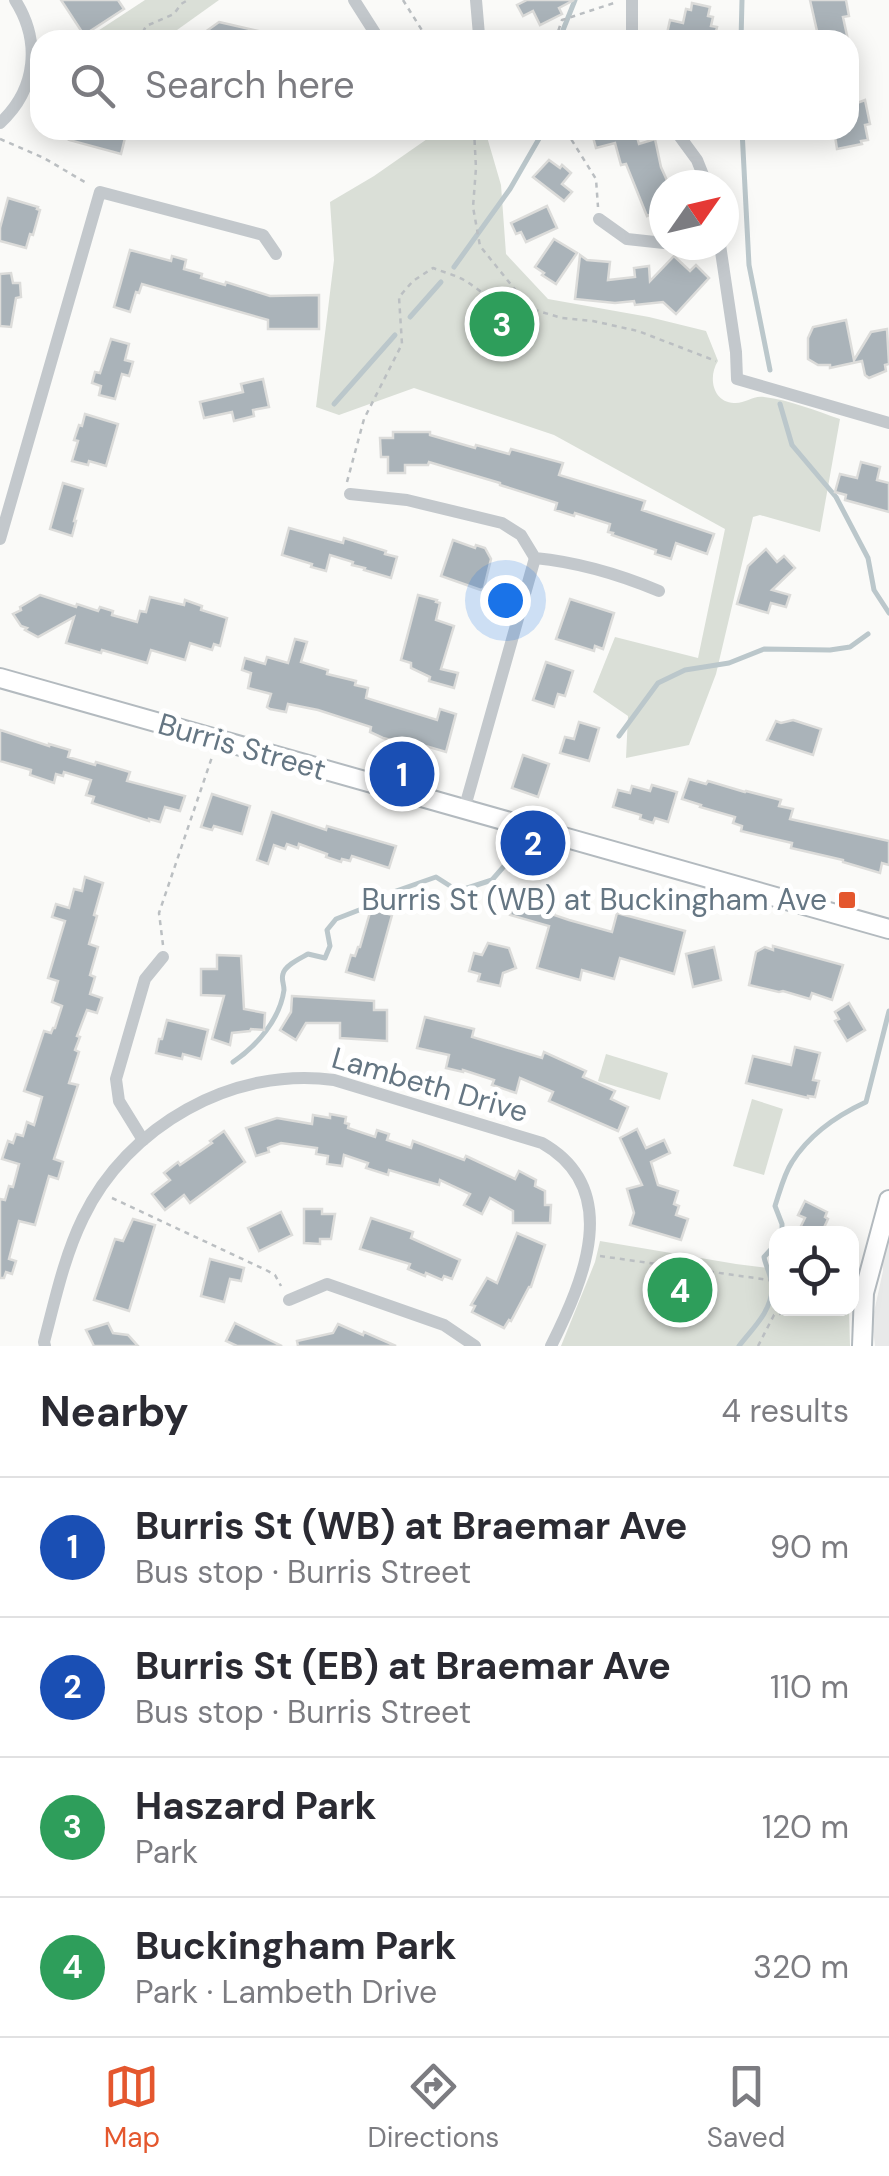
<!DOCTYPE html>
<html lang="en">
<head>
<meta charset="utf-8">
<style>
	:root { --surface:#fff; --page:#f7f7f7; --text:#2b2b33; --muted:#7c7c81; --line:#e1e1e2; --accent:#e4572e }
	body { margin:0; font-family:"DM Sans",sans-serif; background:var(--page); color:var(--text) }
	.controls { position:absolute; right:30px; bottom:30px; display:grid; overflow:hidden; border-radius:20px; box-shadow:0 5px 25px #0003 }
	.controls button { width:90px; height:90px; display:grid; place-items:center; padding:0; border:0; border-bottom:2px solid var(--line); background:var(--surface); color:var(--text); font:50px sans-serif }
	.compass { position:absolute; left:649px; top:170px; width:90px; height:90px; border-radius:50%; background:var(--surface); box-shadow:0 5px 25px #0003; rotate:56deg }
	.you { position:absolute; left:505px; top:600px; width:35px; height:35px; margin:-25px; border:8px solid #fff; border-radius:50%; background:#1a73e8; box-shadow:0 0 0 15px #1a73e833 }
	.badge { display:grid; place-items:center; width:65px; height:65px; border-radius:50%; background:var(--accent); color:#fff; font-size:32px; font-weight:700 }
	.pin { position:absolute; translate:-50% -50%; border:5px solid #fff; box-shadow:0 2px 10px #0006 }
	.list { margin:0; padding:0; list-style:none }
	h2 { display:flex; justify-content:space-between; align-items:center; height:130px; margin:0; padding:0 40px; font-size:42px }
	h2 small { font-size:32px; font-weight:400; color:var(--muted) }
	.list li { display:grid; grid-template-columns:65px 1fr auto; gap:30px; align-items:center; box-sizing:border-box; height:140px; padding:0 40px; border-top:2px solid var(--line) }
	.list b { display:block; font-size:38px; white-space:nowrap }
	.list p { margin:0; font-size:32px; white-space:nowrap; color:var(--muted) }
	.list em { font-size:32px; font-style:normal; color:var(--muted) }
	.icon { flex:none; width:55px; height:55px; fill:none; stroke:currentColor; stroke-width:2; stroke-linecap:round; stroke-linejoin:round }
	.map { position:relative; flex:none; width:889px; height:1346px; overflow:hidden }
	.search { position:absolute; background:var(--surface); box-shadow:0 5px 25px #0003; left:30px; right:30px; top:30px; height:110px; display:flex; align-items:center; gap:25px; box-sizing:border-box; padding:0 35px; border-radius:30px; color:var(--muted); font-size:38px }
	.sheet { height:690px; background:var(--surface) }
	nav { display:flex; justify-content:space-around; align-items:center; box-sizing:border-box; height:140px; border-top:2px solid var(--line); background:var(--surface); font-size:28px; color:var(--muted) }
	nav a { display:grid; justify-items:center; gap:5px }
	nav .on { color:var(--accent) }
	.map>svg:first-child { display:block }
	.built { fill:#e8e9e9 }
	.green { fill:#dadfd7 }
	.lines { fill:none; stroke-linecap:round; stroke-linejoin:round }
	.stream { stroke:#bbc7cb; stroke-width:5 }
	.building { fill:#aab3b9; stroke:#dcdcda; stroke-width:2.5 }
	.secondary-casing { stroke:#b3babf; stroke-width:22 }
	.path { stroke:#bbbfc2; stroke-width:2.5; stroke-dasharray:5 5; stroke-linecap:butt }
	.street { stroke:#c3c8cc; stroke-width:12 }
	.secondary { stroke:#fff; stroke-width:18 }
	.poi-dot { fill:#e4572e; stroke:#fff; stroke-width:4 }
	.labels { text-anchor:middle; stroke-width:10; stroke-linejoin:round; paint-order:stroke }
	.street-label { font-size:30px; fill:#657683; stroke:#fff }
	.poi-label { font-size:30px; fill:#657683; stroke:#fff; text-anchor:end }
</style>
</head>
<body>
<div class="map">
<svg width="889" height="1346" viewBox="0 0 889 1346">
	<rect width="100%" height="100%" fill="#fafaf8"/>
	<path class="built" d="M889 1234V1346H875L872 1321 883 1271 882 1258Z"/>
	<g class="green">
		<path d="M145 0H219L163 40H84Z"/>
		<path d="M440 130H485L501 185 506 254 548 299 649 317 706 331 718 361C708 376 712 402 734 403 745 404 753 395 764 397 790 400 816 411 840 419L820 532 760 515 753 517 716 674 689 745 626 758 628 716 593 692 615 637 698 658 725 529 554 435 414 388 339 415 316 407 334 260 330 202 374 176Z"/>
		<path d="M606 1054 668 1073 660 1100 598 1081Z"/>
		<path d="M752 1099 783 1109 764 1175 733 1166Z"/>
		<path d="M600 1241 736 1264 776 1269V1308L849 1309 850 1346H561L595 1262Z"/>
	</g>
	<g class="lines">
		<g class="stream">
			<path d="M559 40 575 0"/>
			<path d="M741 40 742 0"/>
			<path d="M742 130 749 265 770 370"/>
			<path d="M454 267 510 189 544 130"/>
			<path d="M410 317 441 282"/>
			<path d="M334 404 395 335"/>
			<path d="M780 404 792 445 836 497 868 558 874 590 889 613"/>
			<path d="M619 736 658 683 685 670 729 663 764 649 830 650 850 647 868 634"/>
			<path d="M233 1062C257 1046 280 1019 284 990 284 984 281 979 283 974 285 965 301 958 308 954L325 958 330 946 327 930 336 919 372 905 379 897 436 877 458 891 492 880 519 849"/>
			<path d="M782 1234V1224L775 1206C780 1191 784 1174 792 1162 809 1135 838 1115 866 1102L889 1011"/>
			<path d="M739 1346C752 1329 771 1312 772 1289 773 1278 766 1268 764 1257L776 1244"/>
		</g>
	</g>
	<g class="building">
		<path d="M61 0H118L124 9 84 35Z"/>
		<path d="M527 0H574L559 8 562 14 540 25 533 11 523 16 517 5Z"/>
		<path d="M810 0H846L849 16 843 17 848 40H819Z"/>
		<path d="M692 3 710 7 708 16 713 17 711 26 717 27 714 40 666 38 670 20 683 23 686 9 691 10Z"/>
		<path d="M219 22 276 35V40H194Z"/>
		<path d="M865 100 870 124 865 125 868 140 861 141 862 144 837 149 834 130H849V106Z"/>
		<path d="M72 130H119L125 138 121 154 69 140Z"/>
		<path d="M591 130H635L639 144 655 139 661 167 669 185H664V209L647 216 626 164 621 165 615 143 596 148Z"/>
		<path d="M549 160 560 168 562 165 571 173 562 184 572 192 564 201 533 177Z"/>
		<path d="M8 198 38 207 37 209 40 210 33 235 30 234 26 248 0 241V228Z"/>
		<path d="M547 206 557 228 526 242 521 232 516 234 511 223Z"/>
		<path d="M554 239 577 253 556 284 542 275 544 273 535 267Z"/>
		<path d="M130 250 171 261 172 256 186 260 184 269 202 274 201 278 225 285 226 282 270 296 319 295V329H268V320L142 284 139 293 136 292 130 312 114 307Z"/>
		<path d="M580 255 587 260 610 262 608 280 635 277 634 268 649 266 650 281 674 256 690 271 696 265 709 278 676 314 663 302 635 305 634 301 615 303 575 299Z"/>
		<path d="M11 273 13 283H20L21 297 16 298 11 327 0 326V274Z"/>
		<path d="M846 320 854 360 871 332 887 329 889 364 885 365 886 371 869 378 865 375 862 361 830 368V365H818L808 359V338L813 327Z"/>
		<path d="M111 339 129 344 125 360 133 362 129 376 122 374 115 399 99 395 101 386 92 383 95 372 100 373Z"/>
		<path d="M263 379 269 407 253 410 254 416 234 421 232 412 204 418 200 402 243 392 241 384Z"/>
		<path d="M85 414 118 424 106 466 89 461 88 465 72 461 78 441 74 440 79 425 82 426Z"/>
		<path d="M393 432H430V435L475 448 476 445 509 454 511 449 563 463 559 475 645 501 642 510 714 534 707 554 676 543 671 559 655 554 656 550 612 535 613 533 608 532 610 524 575 513 574 516 555 510 557 503 500 485V483L429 462 428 465H405V473H388V457H381L380 438H393Z"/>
		<path d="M861 462 880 467 877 480 889 483V512L845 500 846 495 835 492 840 474 857 478Z"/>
		<path d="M63 483 83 489 74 521H76L72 536 50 529Z"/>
		<path d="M289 528 343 543 344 538 386 551 385 554 397 557 391 578 364 570 365 568 352 565 353 562 330 555 326 571 311 567 312 564 282 555Z"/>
		<path d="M453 540 475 548 476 545 485 548 491 559 484 588 481 590 441 576Z"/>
		<path d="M766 549 777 562 784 556 795 568 772 590 790 595 786 607 771 603 768 613 737 604 748 566Z"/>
		<path d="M40 595 76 607 77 604 98 611 100 607 113 611 112 615 137 622 140 611 146 612 150 597 184 605 185 600 202 606 201 610 227 618 220 646 214 644 212 650 190 643 185 660 151 650 147 663 102 650 101 653 66 643 74 617 38 637 25 630 27 628 21 626 13 614 21 610 20 607Z"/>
		<path d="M418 595 437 600 436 602 440 603 436 620 454 626 441 669 458 673 454 688 429 681 430 677 411 668V663L401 660Z"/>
		<path d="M570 599 614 613 603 649 595 646 594 651 556 639Z"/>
		<path d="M295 639 307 642 301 662 328 670 327 674 356 681 355 685 368 688 366 698 437 720 440 709 456 714 446 752 405 740 396 739 395 741 383 738 370 732 371 727 318 710 288 704 286 712 270 709 267 707 271 694 248 688 251 673 242 670 245 658 265 664 267 657 288 663Z"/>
		<path d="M546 662 573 671 565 696 558 694 554 707 533 700Z"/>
		<path d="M793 720 821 729 813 755 767 740 776 721 781 723Z"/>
		<path d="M579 722 599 728 589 761 560 753 565 737 574 739Z"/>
		<path d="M0 730 49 746V744L70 750 68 757 95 765 96 762 130 772 127 781 185 796 180 811 165 807 160 822 149 819V821L92 803 94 797 86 795 91 780 64 772 63 776 56 774 54 783 30 775 31 770 0 761Z"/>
		<path d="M523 755 549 764 538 797 512 788Z"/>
		<path d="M689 779 706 784 708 781 745 792 746 791 781 800 779 806 793 809 790 819 889 841V865L882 863 880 873 843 862V860L791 848 792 843 741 831 742 826 733 823 735 817 700 807 701 805 682 799Z"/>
		<path d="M652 785 677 792 668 822 655 818 653 823 640 819 641 815 613 807 618 790 630 793 632 786 650 791Z"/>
		<path d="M212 794 250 806 242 834 214 826 212 830 201 827Z"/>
		<path d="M272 812 326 830 327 826 396 846 389 868 352 856 350 861 342 859 341 862 326 857 327 854 299 844 298 848 287 844 285 849 274 845 268 864 257 860Z"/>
		<path d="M85 877 103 883 94 915 97 916 89 944 98 947 90 975 95 977 90 994 102 998 97 1013 87 1010 77 1036 80 1037 75 1050 79 1052 69 1083 78 1085 54 1159 63 1162 58 1179 49 1176 35 1225 19 1221 9 1259 16 1261 12 1274 6 1272 4 1278H0V1199L5 1200 9 1186 13 1187 19 1164 2 1159 8 1141 13 1143 16 1134 23 1136 27 1122 34 1125 42 1097 24 1091 44 1031 51 1033 53 1028H55L62 1006 52 1002 58 981 48 978 65 921 52 917 56 904 69 908 74 889 82 891Z"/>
		<path d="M515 898 555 910 554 915 569 920 612 932 617 913 685 931 674 974 620 958 614 979 582 970 580 980 537 968 549 926 510 915Z"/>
		<path d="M371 909 392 915 374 980 346 972 351 955 355 956 358 947H360Z"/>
		<path d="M488 943 509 948 516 968 503 973 500 986 478 981 480 974 469 971 474 953 482 955Z"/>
		<path d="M773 946 843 965 832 1000 812 993 810 999 783 991 779 992 749 985 756 952 765 947 773 950Z"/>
		<path d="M714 947 721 980 693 987 686 954Z"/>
		<path d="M217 955 241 956 244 1009 265 1013 264 1030 251 1029 250 1031 232 1033 230 1045 212 1039 224 996 201 995V969H217Z"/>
		<path d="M292 996 374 1001V1010H387V1041L340 1038V1023H306L296 1040 280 1030 291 1012Z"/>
		<path d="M849 1003 865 1030 847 1041 835 1021 839 1019 835 1012Z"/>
		<path d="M425 1017 474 1029 472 1037 542 1058 544 1052 586 1071 583 1077 615 1091 611 1099 628 1107 618 1131 549 1101 553 1092 520 1078 516 1093 492 1085 494 1080 463 1070V1072L446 1068 449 1055 417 1048Z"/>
		<path d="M167 1020 208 1030 201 1059 183 1054 182 1059 156 1053 159 1039H162Z"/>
		<path d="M795 1047 820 1053 813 1080 819 1081 815 1097 808 1096V1098L746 1083 753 1056 791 1065Z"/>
		<path d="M330 1114 346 1117 345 1123 349 1124 348 1128 375 1137 377 1130 389 1134 387 1140 411 1148 413 1141 464 1160 466 1156 515 1179 519 1171 536 1180 535 1186 545 1191V1205H551L550 1223H513V1211L490 1198 482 1214 464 1205 470 1194 440 1180 439 1185 389 1170 388 1175 366 1168 368 1163 344 1155 342 1166 327 1164 328 1156 316 1154 317 1148 281 1143 268 1148 269 1152 256 1156 246 1128 277 1118 312 1124 313 1115 330 1118Z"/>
		<path d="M637 1129 646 1148 664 1140 670 1153 651 1162 658 1185 678 1191 674 1204 679 1206 676 1215 688 1219 681 1240 630 1225 634 1213 627 1189 642 1185 620 1138Z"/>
		<path d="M224 1131 245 1162 190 1203 184 1195 165 1210 152 1194 170 1180 164 1173 178 1162 180 1165 212 1143 210 1141Z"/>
		<path d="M805 1201 827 1212 825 1217 828 1219 821 1234H797L805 1218 798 1215Z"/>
		<path d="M304 1209H322V1214H335L331 1239H320V1244L304 1243Z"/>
		<path d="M281 1212 292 1235 259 1251 248 1228Z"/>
		<path d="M371 1218 413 1232 411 1238 460 1260 452 1279 444 1276 442 1280 426 1273 425 1276 408 1269 410 1264 360 1249Z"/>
		<path d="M133 1219 155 1225 129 1311 94 1300 115 1239 123 1241Z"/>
		<path d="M517 1233 545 1245 531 1287H529L511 1321 509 1320 504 1328 472 1312 475 1306 471 1305 487 1278 497 1283Z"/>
		<path d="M210 1259 244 1268 241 1281 230 1279 224 1302 201 1296Z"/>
		<path d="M108 1323 113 1333 128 1335 138 1346H94L86 1330Z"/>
		<path d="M235 1323 282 1346H237L226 1341Z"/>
		<path d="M338 1324 363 1335 364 1332 396 1346H298L297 1341 333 1333Z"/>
	</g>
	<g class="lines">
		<g class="secondary-casing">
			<g id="secondary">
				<path d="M0 678 889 929"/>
				<path d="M862 1346 864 1293 889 1200"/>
			</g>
		</g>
		<g class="path">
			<path d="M403 0 428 40"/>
			<path d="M491 37 519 40"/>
			<path d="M137 40 141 36 146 26 174 14 181 4 188 0"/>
			<path d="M555 40 562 20 617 2"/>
			<path d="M474 130 476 168 473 207 480 246 525 302 535 310 562 318 593 321 638 331 716 361"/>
			<path d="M569 130 571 139 596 179 598 207"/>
			<path d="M0 139 44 158 88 184"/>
			<path d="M347 482 364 419 402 344 399 297 413 281 433 268C443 272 455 275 464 280 484 292 499 311 524 302"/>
			<path d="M163 945 159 913 212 757"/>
			<path d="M112 1198 266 1270 275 1275 281 1286"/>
			<path d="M600 1256 776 1281"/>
			<path d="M758 1346 774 1315 811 1308"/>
		</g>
		<g class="street">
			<path d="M354 0 375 33"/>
			<path d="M476 0 479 35"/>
			<path d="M632 40V0"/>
			<path d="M0 123C37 89 41 41 15 0"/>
			<path d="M675 130 697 160 707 185"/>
			<path d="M599 219 627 239 664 243"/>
			<path d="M720 245 736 352 737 379 889 423"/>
			<path d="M350 494 407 500 502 523 521 535 535 558C576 562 621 575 659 591"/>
			<path d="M0 539 100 192 263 235 276 254"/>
			<path d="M464 810 535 558"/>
			<path d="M143 1140 119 1101 116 1079 145 979 163 957"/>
			<path d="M289 1300 327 1284 444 1325 475 1346"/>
			<path d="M45 1346 44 1342C55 1300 64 1257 83 1218 127 1126 233 1066 334 1080L542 1143C623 1189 584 1280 551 1346"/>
		</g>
		<use href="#secondary" class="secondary"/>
	</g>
	<rect class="poi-dot" x="837" y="890" width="20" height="20" rx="5"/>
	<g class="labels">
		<g class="street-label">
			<text transform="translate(242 747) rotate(16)" y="10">Burris Street</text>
			<text transform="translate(430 1085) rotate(16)" y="10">Lambeth Drive</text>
		</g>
		<g class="poi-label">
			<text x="827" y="910">Burris St (WB) at Buckingham Ave</text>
		</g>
	</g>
</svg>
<div class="controls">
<button><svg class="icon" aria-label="locate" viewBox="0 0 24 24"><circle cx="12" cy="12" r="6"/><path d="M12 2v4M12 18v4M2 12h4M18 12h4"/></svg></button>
</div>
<svg class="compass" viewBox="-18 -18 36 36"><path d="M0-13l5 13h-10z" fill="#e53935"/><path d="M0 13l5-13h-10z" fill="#7c7c81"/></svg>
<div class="you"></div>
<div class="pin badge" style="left:402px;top:774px;background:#1a4fb4">1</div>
<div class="pin badge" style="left:533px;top:843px;background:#1a4fb4">2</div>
<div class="pin badge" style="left:502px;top:324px;background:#2e9e5b">3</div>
<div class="pin badge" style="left:680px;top:1290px;background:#2e9e5b">4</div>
<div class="search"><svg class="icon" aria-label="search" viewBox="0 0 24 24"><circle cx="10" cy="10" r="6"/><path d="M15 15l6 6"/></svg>Search here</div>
</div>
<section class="sheet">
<h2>Nearby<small>4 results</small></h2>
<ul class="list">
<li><span class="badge" style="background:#1a4fb4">1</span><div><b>Burris St (WB) at Braemar Ave</b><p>Bus stop · Burris Street</p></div><em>90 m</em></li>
<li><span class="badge" style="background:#1a4fb4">2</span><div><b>Burris St (EB) at Braemar Ave</b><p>Bus stop · Burris Street</p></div><em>110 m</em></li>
<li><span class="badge" style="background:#2e9e5b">3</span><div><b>Haszard Park</b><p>Park</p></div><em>120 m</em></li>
<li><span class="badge" style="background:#2e9e5b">4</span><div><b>Buckingham Park</b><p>Park · Lambeth Drive</p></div><em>320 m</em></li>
</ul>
</section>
<nav>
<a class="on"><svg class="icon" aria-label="map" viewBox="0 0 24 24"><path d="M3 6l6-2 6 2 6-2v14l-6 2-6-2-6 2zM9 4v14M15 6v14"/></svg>Map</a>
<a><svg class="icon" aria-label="directions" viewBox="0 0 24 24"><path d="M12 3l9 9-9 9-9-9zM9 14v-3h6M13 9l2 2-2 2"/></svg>Directions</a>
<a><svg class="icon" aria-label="saved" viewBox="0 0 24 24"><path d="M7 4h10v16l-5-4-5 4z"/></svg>Saved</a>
</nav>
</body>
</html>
